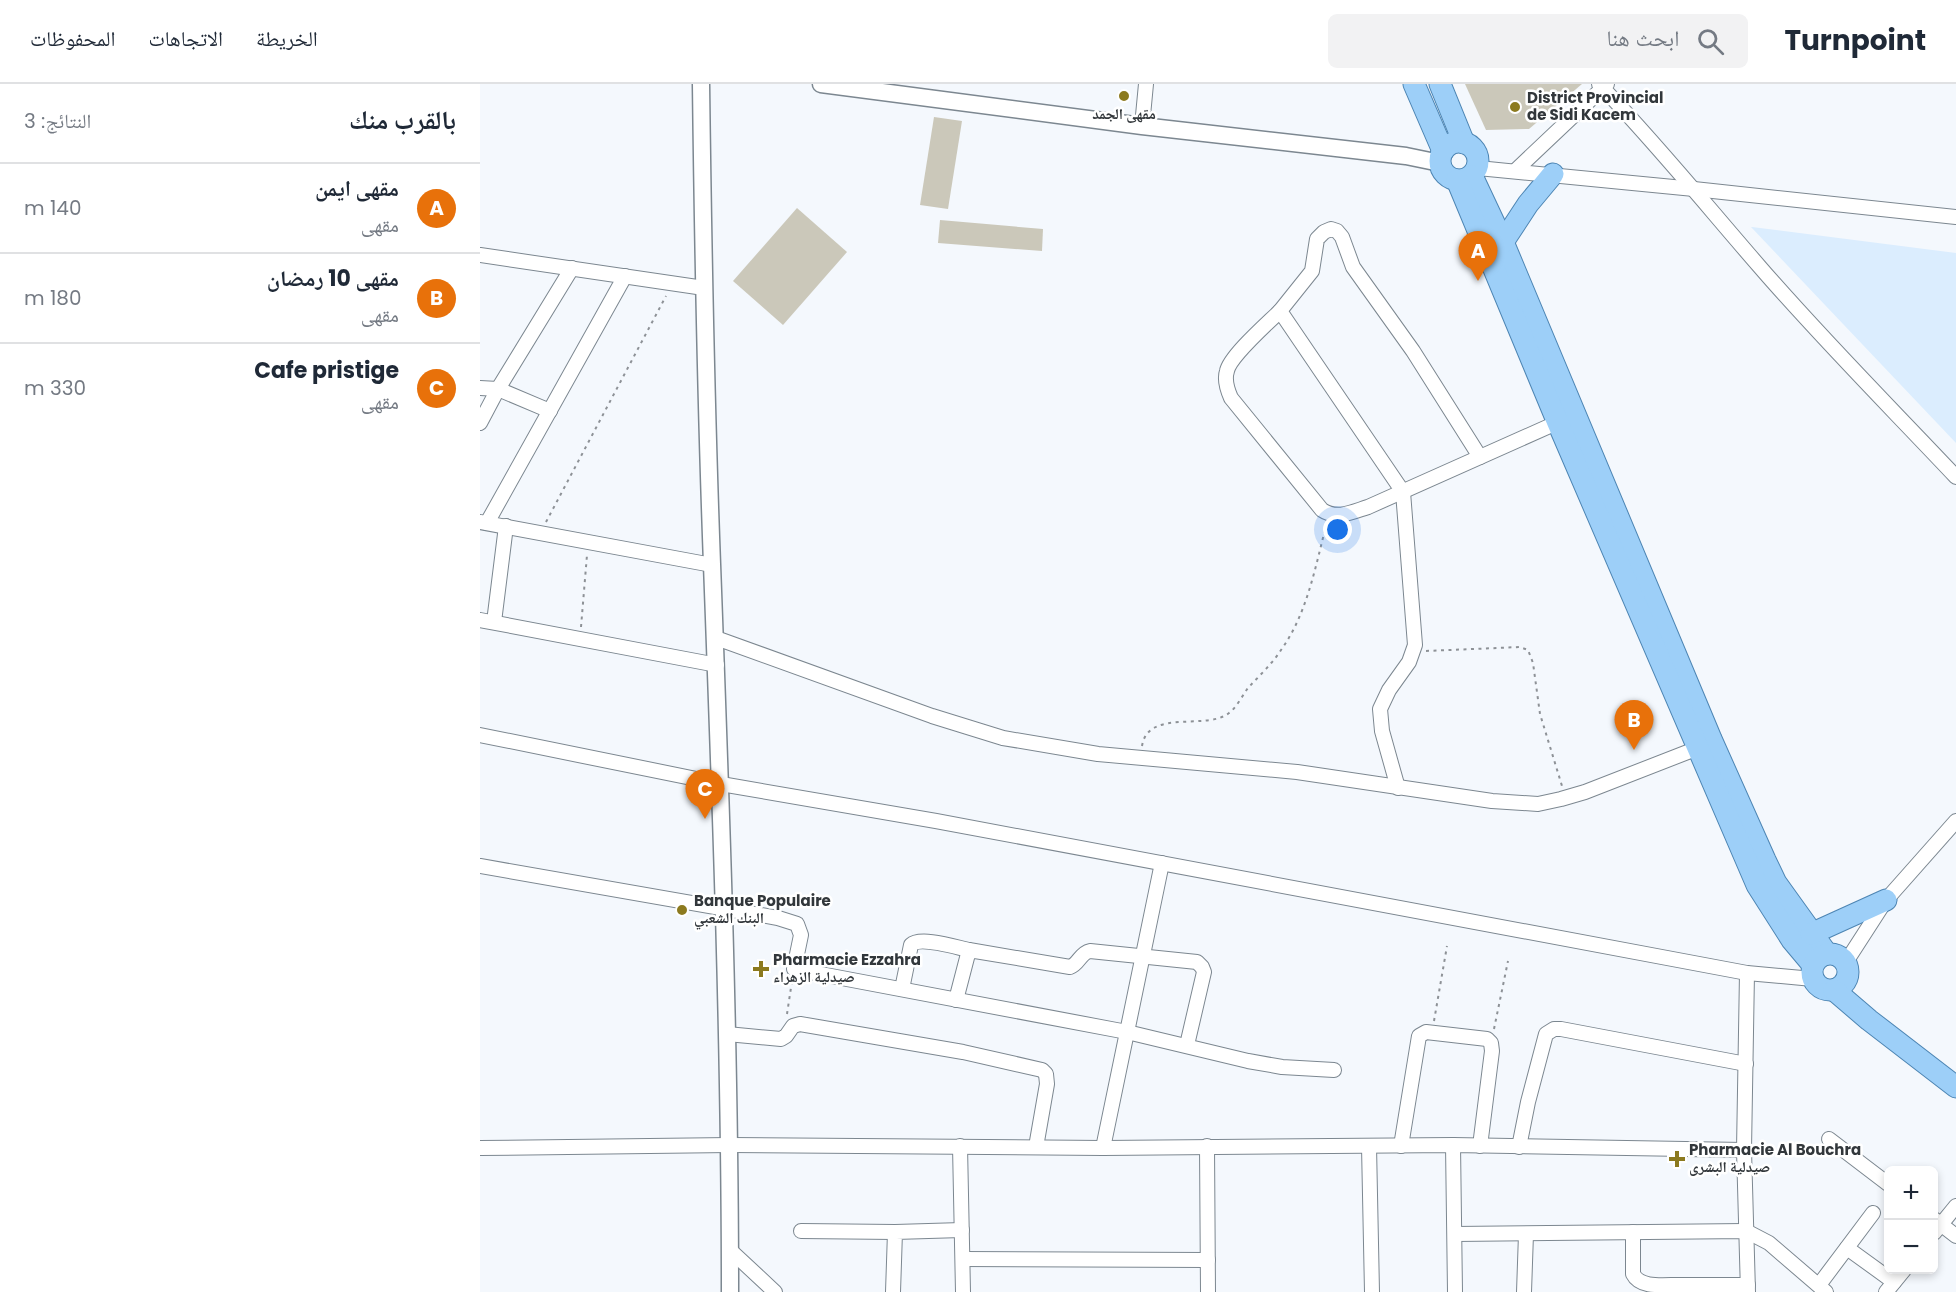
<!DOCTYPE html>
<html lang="ar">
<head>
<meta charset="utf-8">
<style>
	:root { --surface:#fff; --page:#f2f2f3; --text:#1f2937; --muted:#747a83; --line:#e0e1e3; --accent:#111827 }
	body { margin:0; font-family:Poppins,"Noto Naskh Arabic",sans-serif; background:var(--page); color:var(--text); direction:rtl }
	.controls { position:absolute; right:18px; bottom:18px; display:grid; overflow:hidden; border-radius:9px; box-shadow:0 3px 9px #0003 }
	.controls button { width:54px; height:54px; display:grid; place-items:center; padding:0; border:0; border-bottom:2px solid var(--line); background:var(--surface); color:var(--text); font:30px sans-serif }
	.you { position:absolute; left:858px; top:446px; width:21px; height:21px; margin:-15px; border:4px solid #fff; border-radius:50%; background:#1a73e8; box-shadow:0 0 0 9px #1a73e833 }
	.badge { display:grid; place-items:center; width:39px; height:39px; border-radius:50%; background:var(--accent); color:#fff; font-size:20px; font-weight:700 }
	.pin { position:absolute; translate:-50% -50px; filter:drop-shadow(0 2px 3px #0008) }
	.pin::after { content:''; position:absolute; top:32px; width:21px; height:18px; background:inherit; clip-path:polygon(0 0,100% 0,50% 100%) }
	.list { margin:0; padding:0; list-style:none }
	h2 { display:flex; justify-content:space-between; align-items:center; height:78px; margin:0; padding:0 24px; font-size:26px }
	h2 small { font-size:20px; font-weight:400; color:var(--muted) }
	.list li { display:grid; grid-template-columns:39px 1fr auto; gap:18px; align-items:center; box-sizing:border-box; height:90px; padding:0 24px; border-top:2px solid var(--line) }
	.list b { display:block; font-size:22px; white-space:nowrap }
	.list p { margin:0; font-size:20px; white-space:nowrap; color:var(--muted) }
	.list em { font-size:20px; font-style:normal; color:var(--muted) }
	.icon { flex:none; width:33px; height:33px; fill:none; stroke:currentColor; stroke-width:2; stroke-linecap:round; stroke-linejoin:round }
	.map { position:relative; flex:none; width:1476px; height:1208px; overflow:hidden; direction:ltr }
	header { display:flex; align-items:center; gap:36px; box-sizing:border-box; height:84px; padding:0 30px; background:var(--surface); border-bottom:2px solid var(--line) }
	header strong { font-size:28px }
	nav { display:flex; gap:33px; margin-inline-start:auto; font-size:21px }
	.search { width:420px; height:54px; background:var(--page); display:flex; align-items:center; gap:15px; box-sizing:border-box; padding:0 21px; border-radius:9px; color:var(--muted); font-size:22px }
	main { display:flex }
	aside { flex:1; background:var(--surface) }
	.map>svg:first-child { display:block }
	.built { fill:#dbedfe }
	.building { fill:#cbc8ba }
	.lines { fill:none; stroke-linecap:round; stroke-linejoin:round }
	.minor-casing { stroke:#7c8790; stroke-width:16 }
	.tertiary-casing { stroke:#7c8790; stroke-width:19 }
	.primary-casing { stroke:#4d85b3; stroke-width:23 }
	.path { stroke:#8d9196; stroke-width:2; stroke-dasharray:3 4.5; stroke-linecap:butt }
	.minor { stroke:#fff; stroke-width:14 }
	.tertiary { stroke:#fff; stroke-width:16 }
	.primary { stroke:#9dcff8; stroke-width:21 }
	.poi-dot { fill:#8c7a1f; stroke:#fff; stroke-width:2 }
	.labels { text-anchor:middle; stroke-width:5; stroke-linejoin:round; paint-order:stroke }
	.poi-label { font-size:15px; font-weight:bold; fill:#32373b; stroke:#fff; text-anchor:start }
</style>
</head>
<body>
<header>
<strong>Turnpoint</strong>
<div class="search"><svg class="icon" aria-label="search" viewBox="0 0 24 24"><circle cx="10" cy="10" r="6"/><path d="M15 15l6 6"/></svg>ابحث هنا</div>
<nav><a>الخريطة</a><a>الاتجاهات</a><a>المحفوظات</a></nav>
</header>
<main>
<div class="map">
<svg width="1476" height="1208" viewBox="0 0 1476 1208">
	<rect width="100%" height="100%" fill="#f4f8fd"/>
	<path class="built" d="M1272 143 1476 169V359L1271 143Z"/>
	<g class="building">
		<path d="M985 0H1102L1049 45 1006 46Z"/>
		<path d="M454 33 482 37 468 125 440 121Z"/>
		<path d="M317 124 367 168 303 241 253 197Z"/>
		<path d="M460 136 563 145 562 167 458 159Z"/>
	</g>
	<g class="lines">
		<g class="minor-casing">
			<g id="minor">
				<path d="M1119 0C1175 58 1226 121 1279 182 1342 255 1410 323 1476 393"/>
				<path d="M662 42 666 0"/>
				<path d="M998 84 1214 105 1476 133"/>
				<path d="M1035 87 1127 0"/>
				<path d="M0 171 224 204"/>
				<path d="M800 227C788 239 750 272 747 287 744 296 747 305 751 314L842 426C857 436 872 428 888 423L1083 336"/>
				<path d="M0 304 18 305 70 327"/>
				<path d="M0 339 18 305 92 184"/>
				<path d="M0 438 232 481"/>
				<path d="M7 439 145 192"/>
				<path d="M0 536 237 581"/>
				<path d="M14 538 26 442"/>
				<path d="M236 554 452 632 523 654 618 670 817 688 1012 717 1058 720 1081 715 1105 708 1218 664 1224 659"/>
				<path d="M0 651 241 700 456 737 1267 889 1333 895"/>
				<path d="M918 704 902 647 900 625 909 606 929 578 935 561 923 408 800 227 832 187 837 155 844 148 851 145 857 147 862 153 873 183 933 267 1000 373"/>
				<path d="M0 782 298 834 317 840 321 851 314 885 647 948 768 977 802 983 854 986"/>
				<path d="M1366 878 1406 816 1476 737"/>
				<path d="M1267 889 1264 1066 1268 1208"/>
				<path d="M422 905 431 861C440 852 475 863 489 866"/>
				<path d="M476 916 489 866 590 883C599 880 600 869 610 867L717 878 722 883 724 888 707 961"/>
				<path d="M247 950 301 955 306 952 313 942 320 940 483 968 562 986 566 990 567 1000 556 1063"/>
				<path d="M1349 1055 1408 1100"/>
				<path d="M973 1061 975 1208"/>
				<path d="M480 1062 483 1208"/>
				<path d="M727 1062 728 1208"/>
				<path d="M889 1062 892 1208"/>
				<path d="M921 1062 939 952 946 948 1007 955 1011 959 1012 967 1000 1062"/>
				<path d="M1039 1063 1048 1018 1066 950 1074 945H1081L1266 980"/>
				<path d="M0 1064 250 1061 623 1064 973 1061 1264 1066"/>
				<path d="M623 1064 682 779"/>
				<path d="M1454 1135 1476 1152"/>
				<path d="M321 1147 415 1148"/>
				<path d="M1153 1148V1190C1161 1206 1188 1200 1204 1201"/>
				<path d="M1454 1149 1476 1122"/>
				<path d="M975 1150 1266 1147 1289 1159 1346 1208"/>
				<path d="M1367 1164 1414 1198"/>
				<path d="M250 1166 295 1208"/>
				<path d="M483 1175 728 1176"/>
				<path d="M1339 1201 1393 1129"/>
				<path d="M413 1208 415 1148 482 1146"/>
				<path d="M1044 1208 1046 1150"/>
				<path d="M1204 1208V1201H1268"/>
				<path d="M1406 1208 1424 1186"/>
			</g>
		</g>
		<g class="tertiary-casing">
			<g id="tertiary">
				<path d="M221 0C223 160 226 320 232 480 241 722 250 965 250 1208"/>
				<path d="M341 0 662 42 926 72 960 79"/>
			</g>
		</g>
		<g class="primary-casing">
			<g id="primary">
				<path d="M934 0 963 67"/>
				<path d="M960 0 984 59"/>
				<circle cx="979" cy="77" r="19"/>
				<path d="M992 92 1023 158 1231 655 1285 776 1296 799 1347 870"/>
				<path d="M977 96 1078 339 1277 801 1312 856 1333 881"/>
				<path d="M1023 158 1048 120 1073 90"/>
				<path d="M1331 850 1406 816"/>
				<circle cx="1350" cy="888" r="18"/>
				<path d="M1354 906 1389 936 1476 1003"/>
			</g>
		</g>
		<g class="path">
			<path d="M66 438 186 212"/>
			<path d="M101 543 107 471"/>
			<path d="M946 567 1040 563 1048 566 1053 579 1060 630 1082 702"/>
			<path d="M662 662C668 624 727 647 749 629 757 623 762 612 768 604 779 592 792 580 801 566 827 530 835 484 846 442"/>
			<path d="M307 930 312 897"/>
			<path d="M954 937 967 862"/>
			<path d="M1014 945 1028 877"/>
		</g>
		<use href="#minor" class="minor"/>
		<use href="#tertiary" class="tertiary"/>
		<use href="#primary" class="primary"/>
	</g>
	<g class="poi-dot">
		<circle cx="644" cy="12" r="6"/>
		<circle cx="1035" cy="23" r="6"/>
		<circle cx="202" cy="826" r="6"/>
		<path d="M278 876h6v6h6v6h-6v6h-6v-6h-6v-6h6z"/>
		<path d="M1194 1066h6v6h6v6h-6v6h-6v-6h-6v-6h6z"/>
	</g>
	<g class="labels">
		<g class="poi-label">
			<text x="1047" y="19">District Provincial<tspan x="1047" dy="17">de Sidi Kacem</tspan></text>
			<text x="644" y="35" text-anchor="middle">مقهى الجمد</text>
			<text x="214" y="822">Banque Populaire<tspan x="214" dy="17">البنك الشعبي</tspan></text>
			<text x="293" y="881">Pharmacie Ezzahra<tspan x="293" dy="17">صيدلية الزهراء</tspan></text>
			<text x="1209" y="1071">Pharmacie Al Bouchra<tspan x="1209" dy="17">صيدلية البشرى</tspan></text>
		</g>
	</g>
</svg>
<div class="controls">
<button>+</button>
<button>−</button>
</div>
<div class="you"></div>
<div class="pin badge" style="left:998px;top:197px;background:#e8710a">A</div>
<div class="pin badge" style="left:1154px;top:666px;background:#e8710a">B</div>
<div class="pin badge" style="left:225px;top:735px;background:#e8710a">C</div>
</div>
<aside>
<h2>بالقرب منك<small>النتائج: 3</small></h2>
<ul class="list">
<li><span class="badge" style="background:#e8710a">A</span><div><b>مقهى ايمن</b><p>مقهى</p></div><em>140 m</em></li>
<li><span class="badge" style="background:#e8710a">B</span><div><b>مقهى 10 رمضان</b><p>مقهى</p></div><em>180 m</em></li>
<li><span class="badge" style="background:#e8710a">C</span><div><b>Cafe pristige</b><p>مقهى</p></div><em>330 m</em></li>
</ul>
</aside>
</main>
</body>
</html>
